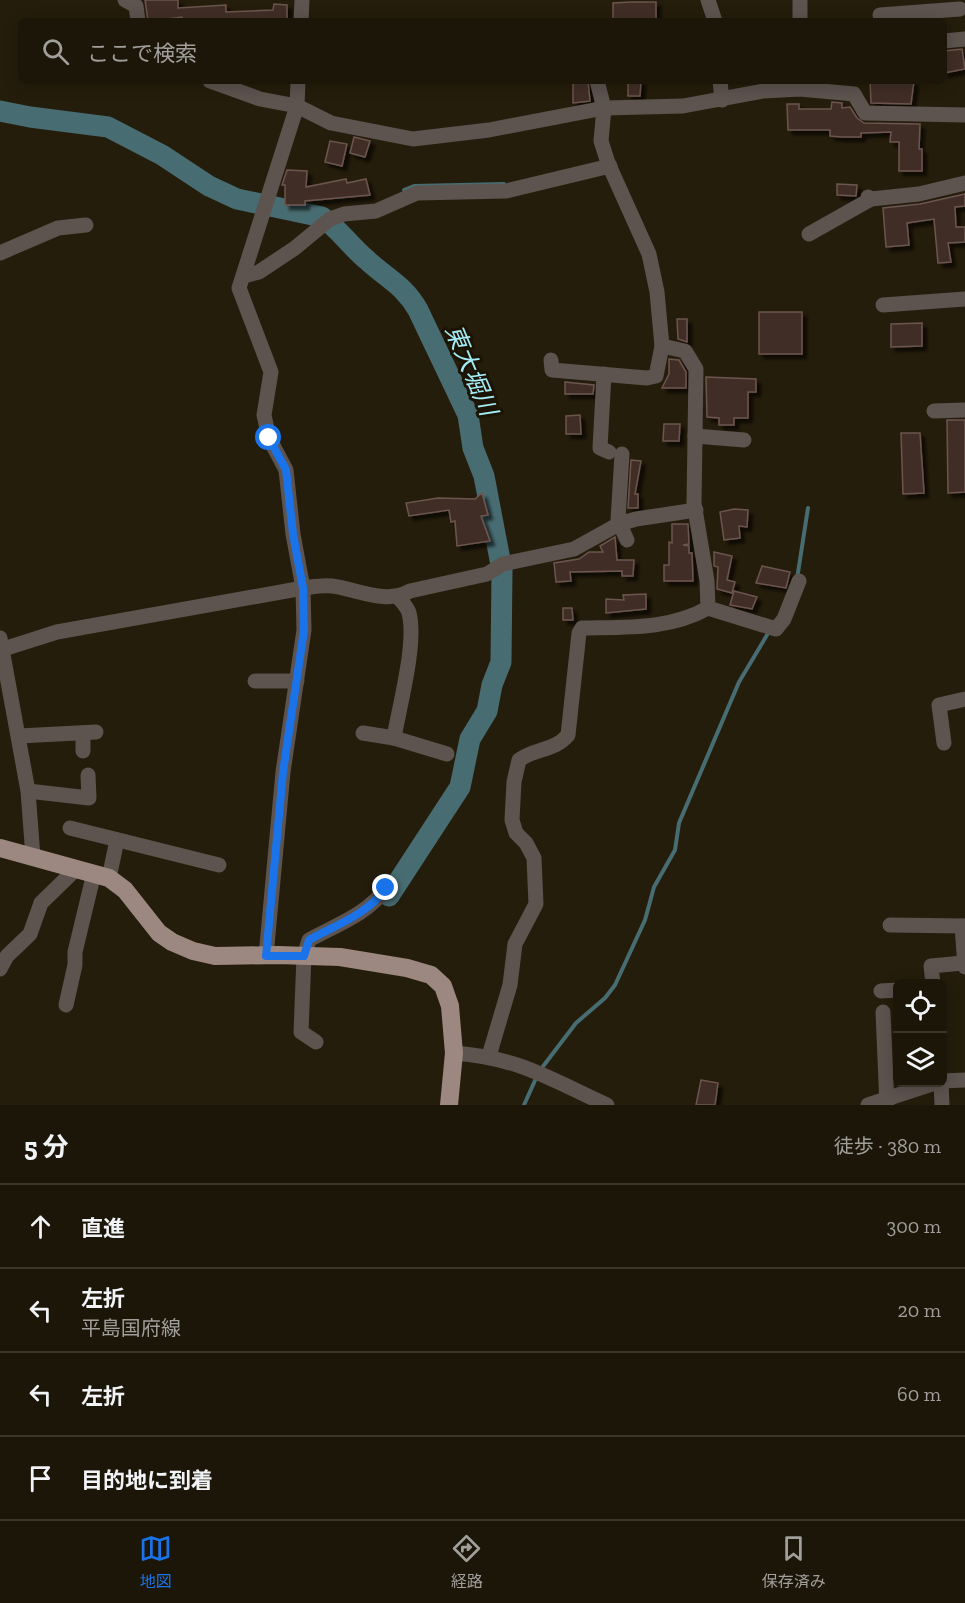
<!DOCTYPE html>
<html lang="ja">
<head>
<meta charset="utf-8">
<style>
	:root { --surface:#1c1608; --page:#251f12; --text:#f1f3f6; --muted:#a09f9c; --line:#3a3529; --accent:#1a73e8 }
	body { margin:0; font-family:"Zilla Slab","Noto Sans JP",serif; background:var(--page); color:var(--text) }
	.controls { position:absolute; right:18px; bottom:18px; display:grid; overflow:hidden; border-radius:9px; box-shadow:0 3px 15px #0003 }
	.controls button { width:54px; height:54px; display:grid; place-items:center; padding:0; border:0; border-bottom:2px solid var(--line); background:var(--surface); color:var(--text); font:30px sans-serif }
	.stop { position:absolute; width:18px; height:18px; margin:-14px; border:4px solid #1a73e8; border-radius:50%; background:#fff }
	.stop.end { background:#1a73e8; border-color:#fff; box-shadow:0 2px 6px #0008 }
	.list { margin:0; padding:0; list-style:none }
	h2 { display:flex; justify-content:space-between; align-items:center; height:78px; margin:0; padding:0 24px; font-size:26px }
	h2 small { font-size:20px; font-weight:400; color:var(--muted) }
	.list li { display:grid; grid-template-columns:39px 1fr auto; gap:18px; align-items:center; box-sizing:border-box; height:84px; padding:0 24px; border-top:2px solid var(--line) }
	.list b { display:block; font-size:22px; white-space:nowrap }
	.list p { margin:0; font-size:20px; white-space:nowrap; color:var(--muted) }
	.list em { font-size:20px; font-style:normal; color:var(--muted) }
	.icon { flex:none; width:33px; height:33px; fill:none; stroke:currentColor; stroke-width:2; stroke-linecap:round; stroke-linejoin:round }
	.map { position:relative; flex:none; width:965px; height:1105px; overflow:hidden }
	.search { position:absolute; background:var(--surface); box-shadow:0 3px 15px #0003; left:18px; right:18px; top:18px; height:66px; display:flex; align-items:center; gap:15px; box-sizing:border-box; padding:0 21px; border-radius:9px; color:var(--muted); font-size:22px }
	.sheet { height:414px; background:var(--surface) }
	nav { display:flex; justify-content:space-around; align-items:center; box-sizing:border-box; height:84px; border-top:2px solid var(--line); background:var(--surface); font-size:16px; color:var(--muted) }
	nav a { display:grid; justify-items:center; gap:3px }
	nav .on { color:var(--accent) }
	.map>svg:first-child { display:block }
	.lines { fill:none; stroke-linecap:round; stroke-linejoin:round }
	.stream { stroke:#476c71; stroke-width:4 }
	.river { stroke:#476c71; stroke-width:21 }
	.building { fill:#412d27; stroke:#6c554f; stroke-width:1.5; filter:url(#shadow) }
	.minor { stroke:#5d534f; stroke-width:15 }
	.major { stroke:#9c8880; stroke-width:18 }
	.route { stroke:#1a73e8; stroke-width:8 }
	.labels { text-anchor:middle; stroke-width:6; stroke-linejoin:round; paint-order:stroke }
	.water-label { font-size:24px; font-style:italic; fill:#a5edf6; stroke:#1b1304 }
</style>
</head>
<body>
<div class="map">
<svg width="965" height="1105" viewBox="0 0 965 1105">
	<defs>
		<filter id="shadow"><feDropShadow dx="4.5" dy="4.5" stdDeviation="1.5" flood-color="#0009"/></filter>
	</defs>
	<rect width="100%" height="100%" fill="#251d0b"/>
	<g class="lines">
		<g class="stream">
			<path d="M404 190 414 186 504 184"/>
			<path d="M797 579 808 508"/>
			<path d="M541 1069 576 1023 605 998 615 985 645 920 654 887 675 850 679 823 739 682 770 630"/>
			<path d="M524 1105 537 1076"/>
		</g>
		<path class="river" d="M0 111 30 117 108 127 162 155 209 186 237 199 322 217C339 229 351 247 367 260 386 278 405 286 418 310L468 415 473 448 484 476 502 570 501 662 492 685 487 711 470 739 460 787 389 896"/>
	</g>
	<g class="building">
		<path d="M145 0H178V8L226 5V12L273 10 274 4 287 5V21H182V17L148 21Z"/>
		<path d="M631 2H656V21H613V3Z"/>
		<path d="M962 49 965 69 944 73V51Z"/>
		<path d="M573 81H588L590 101 573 103Z"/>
		<path d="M628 81H641L640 96H628Z"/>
		<path d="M870 81H914L911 104 871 103Z"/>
		<path d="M832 102 842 103V108L850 107 857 118 864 123 920 124 919 149H922V171H899V142H890L891 132 861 133V137H842L830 136V130H788L787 104H799V109H831Z"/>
		<path d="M354 137 370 141 365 157 350 153Z"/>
		<path d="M330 141 347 144 342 166 325 162Z"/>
		<path d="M287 170 307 171 306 187 346 179 347 183 366 179 370 195 305 201V205H285V185H282Z"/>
		<path d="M837 184 857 185 856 196 837 195Z"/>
		<path d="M965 194V206L955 207 956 227H965V242L948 243 951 262 938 263 934 219 907 223 909 245 886 247 883 208 920 204Z"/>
		<rect x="759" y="312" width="43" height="42"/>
		<path d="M677 319H687V342L678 339Z"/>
		<path d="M922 323V346L891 347V324Z"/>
		<path d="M669 359 679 360 686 372V388H662L669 374Z"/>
		<path d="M706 377 756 379V392H748V418H734V425H719V418L707 417Z"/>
		<path d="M565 382 594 385 593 394H565Z"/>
		<path d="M580 415 581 434H566V416Z"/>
		<path d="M947 420H965V492L948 493Z"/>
		<path d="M664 424H680L679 441H663Z"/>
		<path d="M901 433H920L924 493 903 494Z"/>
		<path d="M631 460 641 461 635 494H638V508H628Z"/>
		<path d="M482 493 488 515 481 516 490 541 457 546 455 521 451 522 449 510 409 516 406 503 438 498 475 499Z"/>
		<path d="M734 509 748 510 747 527 739 526 740 538 724 540 720 512Z"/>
		<path d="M672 524H688L689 544 683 545 689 546V553H692L693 581H664V565H669V542L672 543Z"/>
		<path d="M615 537 617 560H634L633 576H622V571L570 572 571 581 556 582 554 563 579 559 589 552H603L600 546Z"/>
		<path d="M714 552 732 556 727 580 735 582 732 593 717 589 718 567 714 566Z"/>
		<path d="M762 566 790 572 786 588 756 583Z"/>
		<path d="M734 591 757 597 752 609 730 605Z"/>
		<path d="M646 594V609L606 613V599L624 600 623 595Z"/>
		<path d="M563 608H572L573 620H563Z"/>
		<path d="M701 1080 718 1083 715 1105H696Z"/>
	</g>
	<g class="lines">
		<g class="minor">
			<path d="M125 0 136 6 138 21"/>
			<path d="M708 0 715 21"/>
			<path d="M800 0V21"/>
			<path d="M880 15 960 9"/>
			<path d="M301 21 302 0"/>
			<path d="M944 41 965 39"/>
			<path d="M210 81 260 99 297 106 331 123 413 139 489 130 604 108 683 106 763 91 800 89 854 94 865 113 965 115"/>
			<path d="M720 81 722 100"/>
			<path d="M871 199 919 194 965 183"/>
			<path d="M809 234 871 199 868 197"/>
			<path d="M0 253 58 228 86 225"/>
			<path d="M244 276 259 272 295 248 330 219 344 214 376 211 417 193 506 191 610 166"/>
			<path d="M883 305 965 299"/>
			<path d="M551 360 552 370 647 378 656 376 662 346"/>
			<path d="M604 374 600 448 609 452"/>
			<path d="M934 411 965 410"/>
			<path d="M695 436 744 440"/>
			<path d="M622 454 618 520 627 540"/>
			<path d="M708 608 776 629 784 619 799 581"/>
			<path d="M0 638 28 791 33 857"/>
			<path d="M0 650 57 632 303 588C312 587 322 585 332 586 357 589 386 605 410 591L487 574 503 564 574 549 619 524 636 519 696 510"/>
			<path d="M255 681H297"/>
			<path d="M83 733V751"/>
			<path d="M363 733 394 738 447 754"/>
			<path d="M19 736 96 732"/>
			<path d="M394 738C399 707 417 643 409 613 408 608 402 602 399 598"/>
			<path d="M944 743 939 705 965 699"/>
			<path d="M28 791 89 798 88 775"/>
			<path d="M70 828 219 865"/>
			<path d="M109 878 117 840"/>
			<path d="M890 925 965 926"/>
			<path d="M962 926 965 967"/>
			<path d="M266 956 283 772 304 630 303 588 293 534 286 470 269 438 264 415 271 372 239 288 297 106 298 81"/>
			<path d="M0 969 7 956 30 934 41 903 76 869"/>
			<path d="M933 984 931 966 963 963"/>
			<path d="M881 991 898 990"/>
			<path d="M66 1005 75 965V952L94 873"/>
			<path d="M883 1012 887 1105"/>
			<path d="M316 1042 301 1032 304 956 309 940C336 925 368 914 386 888"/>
			<path d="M454 1053C520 1058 550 1079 607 1105"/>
			<path d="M489 1056 510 985 515 944 536 904 534 858 526 843 516 833 512 820 514 782 519 760C535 748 555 751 568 735L579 633 582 628C625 627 669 630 708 608L707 581 694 503 696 369 685 351 662 346 657 292 649 254 608 163 601 141 604 108 597 81"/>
			<path d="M942 1081 965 1080"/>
			<path d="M941 1082 942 1105"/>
			<path d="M868 1105 938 1082"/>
		</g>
		<path class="major" d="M0 848 109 878 125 890 159 933 172 942 193 951 215 956 278 955 340 957 407 968 431 975 443 986 450 1006 454 1053 449 1105"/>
	</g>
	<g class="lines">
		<path class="route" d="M269 438 286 470 293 534 303 588 304 630 283 772 266 956H304L309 940C336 925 368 914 386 888"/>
	</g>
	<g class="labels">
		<g class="water-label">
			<text transform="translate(471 370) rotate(67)" y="8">東大堀川</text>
		</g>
	</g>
</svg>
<div class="controls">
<button><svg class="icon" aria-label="locate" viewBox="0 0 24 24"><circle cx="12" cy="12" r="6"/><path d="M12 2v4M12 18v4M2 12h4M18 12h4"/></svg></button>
<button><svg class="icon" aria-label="layers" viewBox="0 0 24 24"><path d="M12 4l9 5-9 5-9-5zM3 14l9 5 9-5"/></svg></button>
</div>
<div class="stop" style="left:269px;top:438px"></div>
<div class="stop end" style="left:386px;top:888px"></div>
<div class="search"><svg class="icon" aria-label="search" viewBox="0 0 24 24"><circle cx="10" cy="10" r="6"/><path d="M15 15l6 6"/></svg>ここで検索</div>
</div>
<section class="sheet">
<h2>5 分<small>徒歩 · 380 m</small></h2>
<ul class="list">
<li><svg class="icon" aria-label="ahead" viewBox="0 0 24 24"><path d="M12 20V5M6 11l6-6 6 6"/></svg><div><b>直進</b></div><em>300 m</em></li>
<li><svg class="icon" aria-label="left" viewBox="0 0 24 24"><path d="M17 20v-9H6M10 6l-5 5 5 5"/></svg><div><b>左折</b><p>平島国府線</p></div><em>20 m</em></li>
<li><svg class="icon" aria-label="left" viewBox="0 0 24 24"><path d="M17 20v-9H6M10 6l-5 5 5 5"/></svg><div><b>左折</b></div><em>60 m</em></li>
<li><svg class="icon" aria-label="arrive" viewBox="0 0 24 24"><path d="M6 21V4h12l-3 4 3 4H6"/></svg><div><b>目的地に到着</b></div></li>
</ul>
</section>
<nav>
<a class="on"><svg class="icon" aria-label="map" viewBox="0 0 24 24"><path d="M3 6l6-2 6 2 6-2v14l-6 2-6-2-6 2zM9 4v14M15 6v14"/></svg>地図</a>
<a><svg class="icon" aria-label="directions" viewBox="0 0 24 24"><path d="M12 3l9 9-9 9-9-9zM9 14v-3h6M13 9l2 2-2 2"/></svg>経路</a>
<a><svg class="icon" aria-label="saved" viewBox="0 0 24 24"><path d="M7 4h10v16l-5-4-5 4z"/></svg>保存済み</a>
</nav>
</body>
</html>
